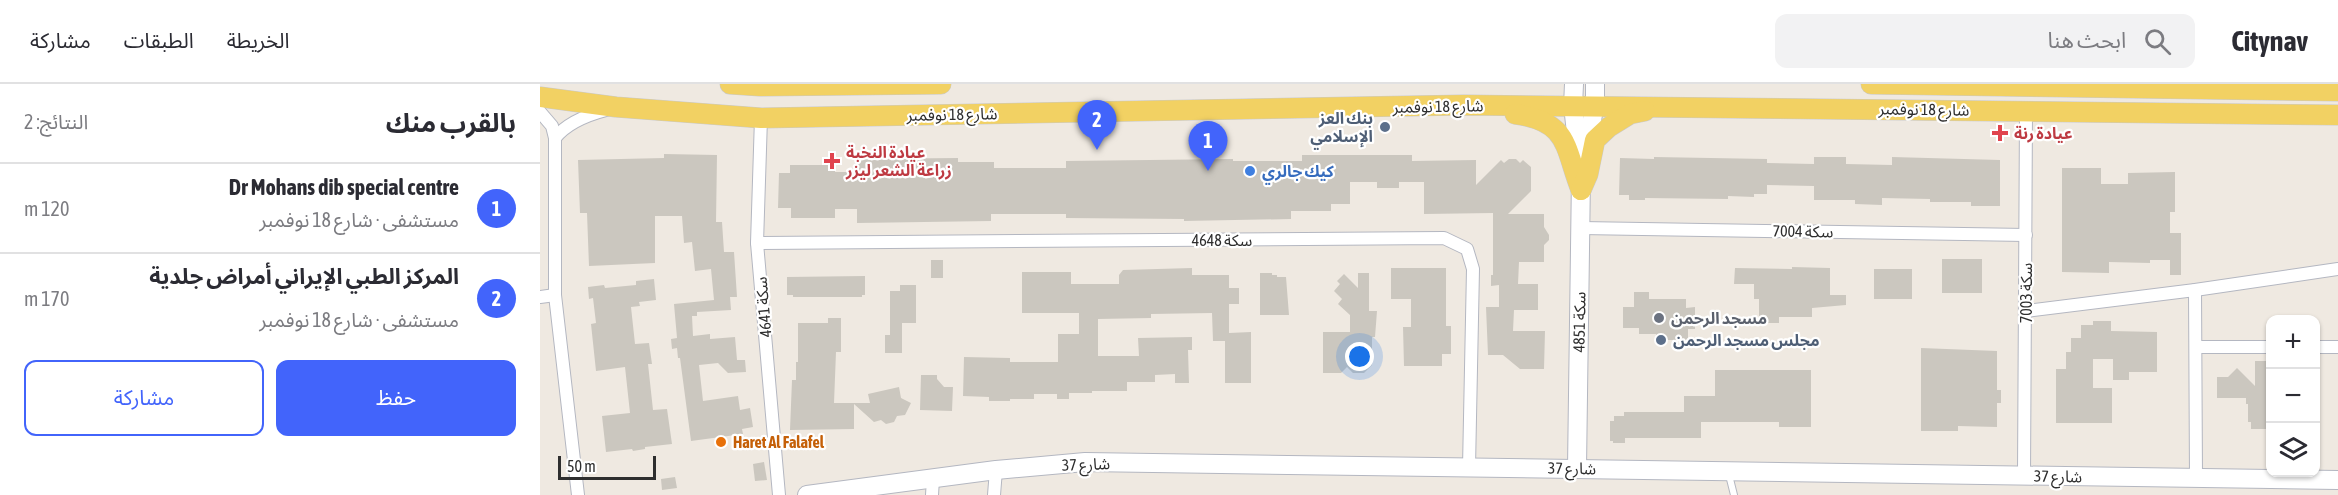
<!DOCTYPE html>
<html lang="ar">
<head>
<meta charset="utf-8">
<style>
	:root { --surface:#fff; --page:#f2f2f3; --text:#2b2b33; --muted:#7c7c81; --line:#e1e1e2; --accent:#4264fb }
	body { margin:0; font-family:"Asap Condensed","Noto Sans Arabic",sans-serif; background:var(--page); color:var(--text); direction:rtl }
	.controls { position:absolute; right:18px; bottom:18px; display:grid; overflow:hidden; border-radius:12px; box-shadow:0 2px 4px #0004 }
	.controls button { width:54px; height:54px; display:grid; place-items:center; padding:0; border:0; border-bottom:2px solid var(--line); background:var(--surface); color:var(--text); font:30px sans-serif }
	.scale { position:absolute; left:18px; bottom:15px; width:98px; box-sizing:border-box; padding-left:6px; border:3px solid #2e2e2e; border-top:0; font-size:16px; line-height:21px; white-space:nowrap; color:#2e2e2e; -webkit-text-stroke:4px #fff; paint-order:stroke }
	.you { position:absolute; left:820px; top:273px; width:21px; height:21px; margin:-15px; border:4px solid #fff; border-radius:50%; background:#1a73e8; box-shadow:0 0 0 9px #1a73e833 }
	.badge { display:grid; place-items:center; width:39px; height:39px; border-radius:50%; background:var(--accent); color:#fff; font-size:20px; font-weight:700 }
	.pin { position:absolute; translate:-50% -50px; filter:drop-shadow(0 2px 3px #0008) }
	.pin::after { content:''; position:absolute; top:32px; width:21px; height:18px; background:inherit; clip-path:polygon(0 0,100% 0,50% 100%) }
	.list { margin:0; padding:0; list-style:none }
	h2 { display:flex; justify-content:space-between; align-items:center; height:78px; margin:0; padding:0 24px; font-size:26px }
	h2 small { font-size:20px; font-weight:400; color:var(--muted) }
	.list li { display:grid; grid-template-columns:39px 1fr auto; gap:18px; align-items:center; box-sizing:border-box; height:90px; padding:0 24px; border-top:2px solid var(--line) }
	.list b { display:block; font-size:22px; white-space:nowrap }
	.list p { margin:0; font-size:20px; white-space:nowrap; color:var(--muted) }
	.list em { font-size:20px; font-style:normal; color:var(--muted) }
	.actions { display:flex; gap:12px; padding:18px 24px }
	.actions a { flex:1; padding:14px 0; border:2px solid var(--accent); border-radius:12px; text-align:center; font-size:21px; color:var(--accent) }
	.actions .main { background:var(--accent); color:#fff }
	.icon { flex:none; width:33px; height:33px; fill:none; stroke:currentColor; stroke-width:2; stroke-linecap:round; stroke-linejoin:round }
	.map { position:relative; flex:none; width:1798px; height:411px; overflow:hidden; direction:ltr }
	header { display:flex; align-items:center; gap:36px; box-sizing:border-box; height:84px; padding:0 30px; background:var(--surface); border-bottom:2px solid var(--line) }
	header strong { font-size:28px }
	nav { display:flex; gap:33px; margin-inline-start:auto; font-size:21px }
	.search { width:420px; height:54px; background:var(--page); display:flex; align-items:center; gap:15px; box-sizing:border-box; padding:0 21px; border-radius:12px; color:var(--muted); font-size:22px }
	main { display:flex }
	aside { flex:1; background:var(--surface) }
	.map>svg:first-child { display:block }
	.building { fill:#cbc7bf }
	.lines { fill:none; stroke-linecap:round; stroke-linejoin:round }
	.lane-casing { stroke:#b4b7c1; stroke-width:8 }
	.street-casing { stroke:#b4b7c1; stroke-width:14 }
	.secondary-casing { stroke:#b4b7c1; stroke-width:20 }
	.primary-casing { stroke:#c9c9c9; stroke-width:21 }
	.lane { stroke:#fff; stroke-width:6 }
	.street { stroke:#fff; stroke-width:12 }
	.secondary { stroke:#fff; stroke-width:18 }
	.primary { stroke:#f2d163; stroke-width:20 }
	.service-dot { fill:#5c6f8a; stroke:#fff; stroke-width:2 }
	.health-dot { fill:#e0444e; stroke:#fff; stroke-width:2 }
	.shop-dot { fill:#3f7fe0; stroke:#fff; stroke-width:2 }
	.worship-dot { fill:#6b7280; stroke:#fff; stroke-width:2 }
	.food-dot { fill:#e8710a; stroke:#fff; stroke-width:2 }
	.labels { text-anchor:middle; stroke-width:4.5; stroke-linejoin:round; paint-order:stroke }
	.street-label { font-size:16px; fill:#2e2e2e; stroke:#fff }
	.service-label { font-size:16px; font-weight:bold; fill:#4e5e75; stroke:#fff; text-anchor:end }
	.health-label { font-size:16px; font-weight:bold; fill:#be3a42; stroke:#fff; text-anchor:start }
	.shop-label { font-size:16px; font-weight:bold; fill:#366cbe; stroke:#fff; text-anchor:start }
	.worship-label { font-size:16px; font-weight:bold; fill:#5b616d; stroke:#fff; text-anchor:start }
	.food-label { font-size:16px; font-weight:bold; fill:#c56008; stroke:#fff; text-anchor:start }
</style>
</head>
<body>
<header>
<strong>Citynav</strong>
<div class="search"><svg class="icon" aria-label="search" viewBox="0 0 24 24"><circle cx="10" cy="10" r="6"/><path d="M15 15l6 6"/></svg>ابحث هنا</div>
<nav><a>الخريطة</a><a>الطبقات</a><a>مشاركة</a></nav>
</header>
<main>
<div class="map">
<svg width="1798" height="411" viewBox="0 0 1798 411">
	<rect width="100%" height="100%" fill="#efe9e1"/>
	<g class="building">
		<path d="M124 70 177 71 176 138H182L184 168H194L197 213H190L191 226 157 228V232H152L153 252 170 250V255L195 253 197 276H205L206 288 188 289 178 279 159 281 163 317 198 312 200 326 210 324 213 343 202 345 203 350 151 357 140 274H138L137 264 132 265 131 255 137 254 134 220 174 216 171 185 155 187 152 158 144 159 142 132H115V179L49 182 47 129H40L38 76 124 74Z"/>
		<path d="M762 71H872V77L936 76V101L961 76 964 79 969 75H976L980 79 983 76 991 83V107L968 130H1004V143L1009 151V156L1004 161V178H979L978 200H998V226H974L973 247H1005L1004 285H980L963 271H948L946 223H959V201L951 202V191H953V129L884 130V98H859V104H837V98H810V120H791V127H751V135L644 137V135L526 134V130H451V137L317 139V125H295V134H251V124H238L239 89H250V81H295V88H317V75L418 74V78H454V84H526V77L693 75V77H762Z"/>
		<path d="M1114 73 1227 75V79L1274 80V73H1306V80L1352 81V73L1460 76V122H1431V118H1390V115L1342 114V121L1315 120V116H1274V102L1227 101V110H1214V113L1188 112V115L1105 114V116H1089V111H1079L1080 74 1114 75Z"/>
		<path d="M1522 84H1561V100H1588V89L1635 88V128H1630V149H1641V191H1630V176H1610V179L1569 178V189L1522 188Z"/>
		<rect x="1402" y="175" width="40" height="34"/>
		<rect x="391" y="176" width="12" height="18"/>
		<path d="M1252 183 1290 184V211H1306V221L1272 224V233H1239V239H1219V215H1214V200H1194L1195 184 1252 185Z"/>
		<path d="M652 184V191H689V204H699V220H689V249L711 248V299H685V257H673L672 229 611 230V234L558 235V272H599L598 254 652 253V266H648L649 299H635V290L615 291V298H587V307H552V309H529V315H517V310H494V315H470V317H449V313L423 312 424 273 470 274V278H518V250H539V229H482V188H531V200H579V191L583 186Z"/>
		<path d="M851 184H906V242H911V270H902V282H864L863 243H871V215H851Z"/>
		<rect x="1334" y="185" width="38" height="30"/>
		<path d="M720 189H732V191H737V193H746L749 231H720Z"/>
		<path d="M818 189H829V227H837L835 253H832V281L824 289H813L807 283 801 289H783V248H810V231L798 220 802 215 794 207 800 200 797 197 804 190 818 204Z"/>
		<path d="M325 192V211H322V213H253V211H247V193Z"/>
		<path d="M114 195 116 216 99 218 100 222 91 223 95 260 109 259 112 280H108L113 326 127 325 132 360 105 363V365L93 367 92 365 66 368 62 332 90 329 85 283 56 287 51 240 56 239 53 214 49 215 48 203 64 201 65 204 96 201V197Z"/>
		<path d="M360 201H376V239H362V269H345V251H350V207H360Z"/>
		<path d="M1094 208H1109V215H1146V224L1155 223V245H1148V256H1116V250H1099V244H1083V223H1094Z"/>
		<path d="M288 234H301V268H296L294 319H330L328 310 359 303 361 314 371 319 365 331 357 332 354 338 346 340 341 336 334 338 314 320V345L250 346 252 296H256V278H258V239H288Z"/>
		<path d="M1553 237H1571V247L1617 248V288H1589V296H1573V275H1553V304H1572V339H1516V285H1526V268H1531V254H1541V241H1553Z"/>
		<path d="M1381 264 1457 267V306H1461V319H1457V343L1418 342V347H1381Z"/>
		<path d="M1715 277H1731V345H1711V338H1708V320H1706V314H1677V293H1688L1697 284 1715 302Z"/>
		<path d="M1175 286H1271V343H1239V338H1161V354H1085V359H1073V357H1070V337H1074V332H1084V328H1144V312H1175Z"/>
		<path d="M381 291H397V295L404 303H413L412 327 380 326Z"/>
		<path d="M224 378 227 396 215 397 213 380Z"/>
		<path d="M135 393 137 404 122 406 121 395Z"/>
	</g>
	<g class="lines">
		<g class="lane-casing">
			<path id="lane" d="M1189 391 1194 411"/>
		</g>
		<g class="street-casing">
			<g id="street">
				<path d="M0 28 12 42 15 54V211L38 411"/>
				<path d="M221 34 217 159 239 411"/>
				<path d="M15 54C27 39 47 31 66 26"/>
				<path d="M1041 144 1486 151"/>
				<path d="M217 159 904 154 927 165 933 185 929 383"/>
				<path d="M1655 206 1656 394"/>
				<path d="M0 213 15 211"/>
				<path d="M1486 227 1655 206 1798 185"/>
				<path d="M1656 263H1730"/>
				<path d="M1776 263H1798"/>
				<path d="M1484 391 1486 27"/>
				<path d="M392 411 393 395"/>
				<path d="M454 411 456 386"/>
			</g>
		</g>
		<g class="secondary-casing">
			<g id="secondary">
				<path d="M1034 0 1033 22 1041 92 1037 384"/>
				<path d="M1045 70 1055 21V0"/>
				<path d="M267 411 456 386 545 378 1798 396"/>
			</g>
		</g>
		<g class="primary-casing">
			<g id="primary">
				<path d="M190 0 220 2 401 0"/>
				<path d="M1331 0 1798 7"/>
				<path d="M0 13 76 23 221 34 924 21 1798 31"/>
				<path d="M975 30C1030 38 1024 63 1041 106"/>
				<path d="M1041 106 1048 90 1055 56 1069 43 1090 30 1105 27"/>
			</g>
		</g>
		<use href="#lane" class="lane"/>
		<use href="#street" class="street"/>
		<use href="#secondary" class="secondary"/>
		<use href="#primary" class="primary"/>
	</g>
	<g class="service-dot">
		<circle cx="845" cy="43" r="6"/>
		<circle cx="1121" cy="256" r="6"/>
	</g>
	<g class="health-dot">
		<path d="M1457 40h6v6h6v6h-6v6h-6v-6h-6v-6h6z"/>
		<path d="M289 68h6v6h6v6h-6v6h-6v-6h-6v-6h6z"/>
	</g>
	<circle class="shop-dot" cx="710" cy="87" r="6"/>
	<circle class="worship-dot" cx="1119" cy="234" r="6"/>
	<circle class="food-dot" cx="181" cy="358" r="6"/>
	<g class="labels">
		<g class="street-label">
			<text transform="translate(898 22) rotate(-1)" y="6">شارع 18 نوفمبر</text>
			<text transform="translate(1384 25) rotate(1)" y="6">شارع 18 نوفمبر</text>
			<text transform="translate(412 30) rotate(-1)" y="6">شارع 18 نوفمبر</text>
			<text transform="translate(1263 147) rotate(1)" y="6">سكة 7004</text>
			<text x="682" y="162">سكة 4648</text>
			<text transform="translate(1486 209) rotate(-90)" y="6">سكة 7003</text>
			<text transform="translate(223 223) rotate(-95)" y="6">سكة 4641</text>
			<text transform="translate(1039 238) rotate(-89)" y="6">سكة 4851</text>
			<text transform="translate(546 380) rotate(-2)" y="6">شارع 37</text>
			<text transform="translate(1032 384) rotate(1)" y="6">شارع 37</text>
			<text transform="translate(1518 392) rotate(1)" y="6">شارع 37</text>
		</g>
		<g class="service-label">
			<text x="833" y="40">بنك العز<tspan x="833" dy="18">الإسلامي</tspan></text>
			<text x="1133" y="262" text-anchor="start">مجلس مسجد الرحمن</text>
		</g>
		<g class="health-label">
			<text x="1474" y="55">عيادة رنة</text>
			<text x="306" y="74">عيادة النخبة<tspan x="306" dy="18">زراعة الشعر ليزر</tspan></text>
		</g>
		<g class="shop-label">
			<text x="722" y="93">كيك جالري</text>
		</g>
		<g class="worship-label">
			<text x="1131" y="240">مسجد الرحمن</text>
		</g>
		<g class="food-label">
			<text x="193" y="364">Haret Al Falafel</text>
		</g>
	</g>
</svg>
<div class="controls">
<button>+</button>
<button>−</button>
<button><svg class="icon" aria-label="layers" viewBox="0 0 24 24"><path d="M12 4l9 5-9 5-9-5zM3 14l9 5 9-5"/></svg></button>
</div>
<div class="scale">50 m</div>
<div class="you"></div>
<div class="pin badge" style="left:668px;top:87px">1</div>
<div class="pin badge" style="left:557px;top:66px">2</div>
</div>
<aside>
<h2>بالقرب منك<small>النتائج: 2</small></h2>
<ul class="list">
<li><span class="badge">1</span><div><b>Dr Mohans dib special centre</b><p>مستشفى · شارع 18 نوفمبر</p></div><em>120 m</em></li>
<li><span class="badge">2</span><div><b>المركز الطبي الإيراني أمراض جلدية</b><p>مستشفى · شارع 18 نوفمبر</p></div><em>170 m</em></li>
</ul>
<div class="actions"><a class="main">حفظ</a><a>مشاركة</a></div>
</aside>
</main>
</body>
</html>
